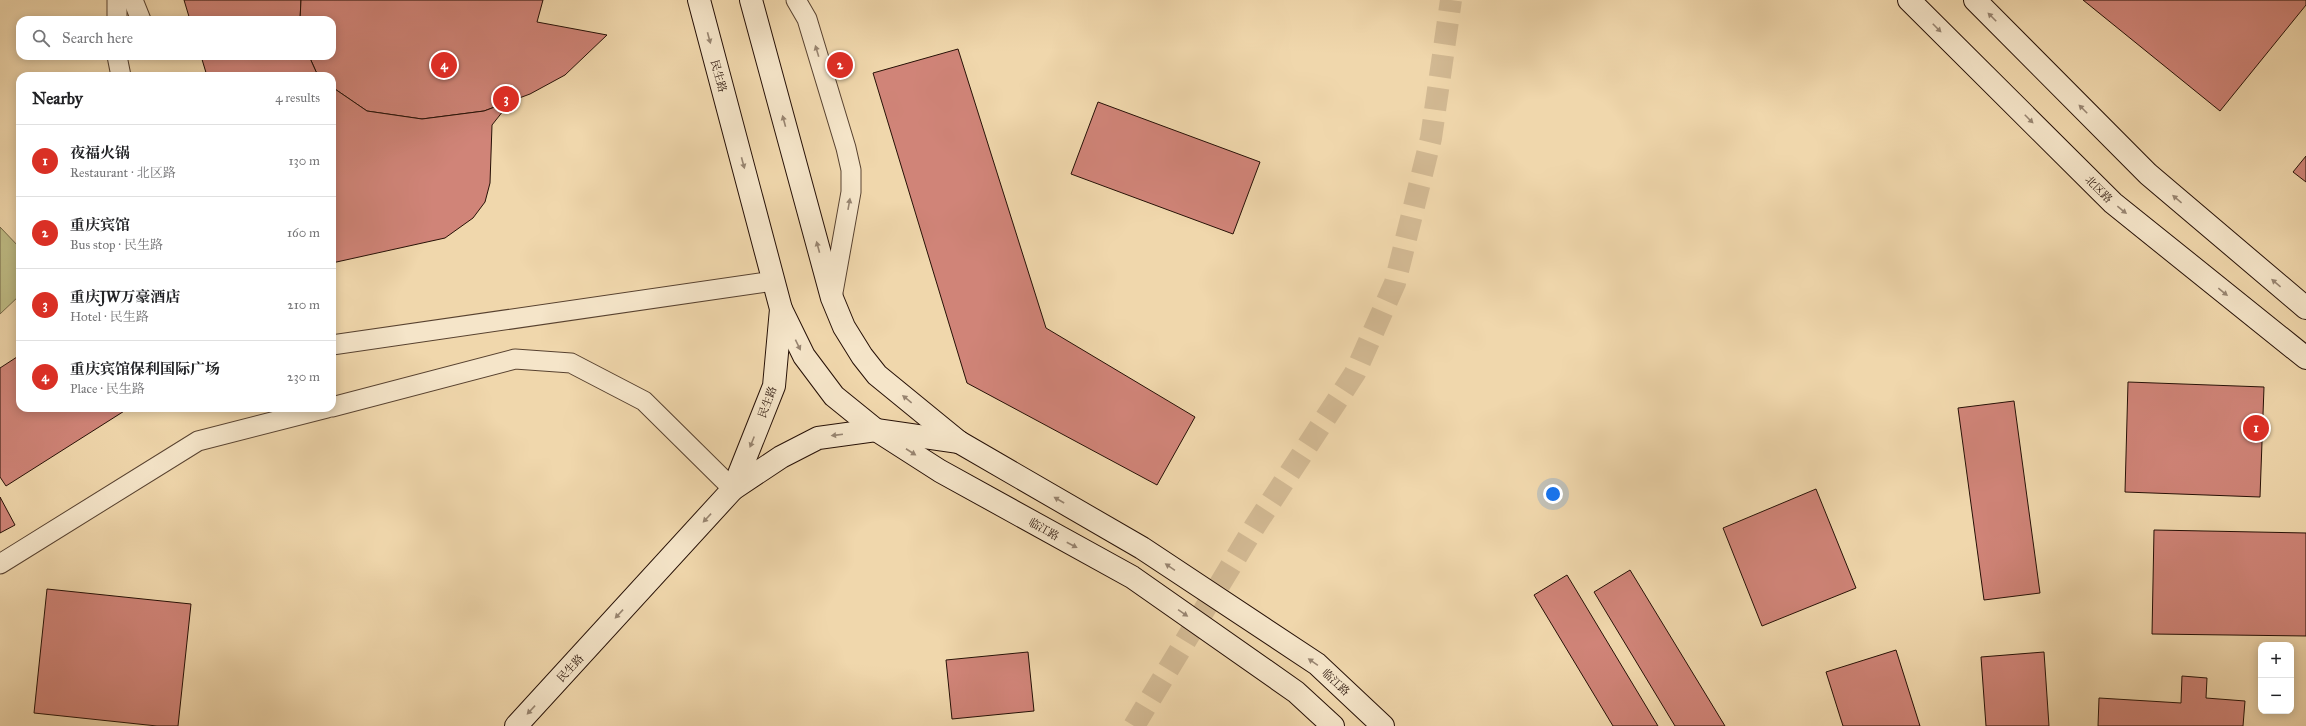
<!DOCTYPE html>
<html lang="en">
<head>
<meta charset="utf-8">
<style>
	:root { --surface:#fff; --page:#f2f2f2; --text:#202124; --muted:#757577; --line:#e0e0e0; --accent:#d93025 }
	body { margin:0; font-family:"IM FELL Great Primer","Noto Serif SC",serif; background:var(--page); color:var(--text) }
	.controls { position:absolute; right:12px; bottom:12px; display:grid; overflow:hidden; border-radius:8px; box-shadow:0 2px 10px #0003 }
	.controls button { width:36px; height:36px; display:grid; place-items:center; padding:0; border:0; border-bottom:1px solid var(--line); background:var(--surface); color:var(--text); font:20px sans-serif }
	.you { position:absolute; left:1553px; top:494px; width:14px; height:14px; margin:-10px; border:3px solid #fff; border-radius:50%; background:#1a73e8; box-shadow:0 0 0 6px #1a73e833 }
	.badge { display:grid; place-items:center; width:26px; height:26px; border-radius:50%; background:var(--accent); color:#fff; font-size:13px; font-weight:700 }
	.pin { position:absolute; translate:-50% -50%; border:2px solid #fff; box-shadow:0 1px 4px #0006 }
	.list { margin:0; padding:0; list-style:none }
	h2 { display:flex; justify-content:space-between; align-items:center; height:52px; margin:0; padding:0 16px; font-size:17px }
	h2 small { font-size:13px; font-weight:400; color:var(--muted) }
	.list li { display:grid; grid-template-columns:26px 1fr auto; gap:12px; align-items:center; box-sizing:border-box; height:72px; padding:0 16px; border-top:1px solid var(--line) }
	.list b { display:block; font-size:15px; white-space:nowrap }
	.list p { margin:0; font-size:13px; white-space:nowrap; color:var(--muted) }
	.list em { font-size:13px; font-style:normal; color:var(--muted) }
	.icon { flex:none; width:22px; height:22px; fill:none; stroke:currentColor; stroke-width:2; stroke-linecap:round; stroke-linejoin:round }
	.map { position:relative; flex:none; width:2306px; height:726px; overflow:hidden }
	.search { position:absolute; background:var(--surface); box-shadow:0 2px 10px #0003; left:16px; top:16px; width:320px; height:44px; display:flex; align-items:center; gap:10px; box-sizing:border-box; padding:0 14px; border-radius:12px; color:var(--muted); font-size:15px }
	.panel { position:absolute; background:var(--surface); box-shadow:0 2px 10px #0003; left:16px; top:72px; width:320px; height:340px; border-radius:12px }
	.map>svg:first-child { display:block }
	.green { fill:#bfbd86; stroke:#726646 }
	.building { fill:#d08478; stroke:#261006 }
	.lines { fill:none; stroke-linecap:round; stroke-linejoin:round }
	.secondary-tunnel { stroke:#d2b993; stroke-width:22; stroke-dasharray:22 11; stroke-linecap:butt }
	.lane-casing { stroke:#584230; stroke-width:21 }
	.secondary-casing { stroke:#261006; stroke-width:24 }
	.lane { stroke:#f5e5c9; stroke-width:19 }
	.secondary { stroke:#f5e5c9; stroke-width:22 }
	.oneway { fill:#988571 }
	.labels { text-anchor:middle; stroke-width:3; stroke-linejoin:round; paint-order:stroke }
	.street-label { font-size:11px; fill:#261006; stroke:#f5e5c9 }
</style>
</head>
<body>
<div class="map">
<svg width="2306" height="726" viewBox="0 0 2306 726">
	<rect width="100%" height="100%" fill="#f0d7ac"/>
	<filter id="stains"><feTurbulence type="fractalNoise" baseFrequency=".005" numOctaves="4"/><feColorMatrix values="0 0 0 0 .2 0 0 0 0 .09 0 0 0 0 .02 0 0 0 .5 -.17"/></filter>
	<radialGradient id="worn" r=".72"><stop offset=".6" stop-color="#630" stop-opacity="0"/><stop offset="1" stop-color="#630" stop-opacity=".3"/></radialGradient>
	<path class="green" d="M0 227 20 248V295L0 314Z"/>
	<g class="building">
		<path d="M184 0H301L300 20H190Z"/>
		<path d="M301 0H543L537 22 607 35 565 75 530 94 484 111 422 119 367 111 332 87V76H318L309 56H332V20H300Z"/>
		<path d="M2083 0H2306V5L2220 111Z"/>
		<path d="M958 49 1046 328 1195 417 1157 485 967 383 873 73Z"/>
		<path d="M201 56H309L318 76H207Z"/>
		<path d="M332 87 367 111 422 119 484 111 511 101 492 125 490 183 485 202 473 218 445 238 332 263Z"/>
		<path d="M1098 102 1260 162 1233 234 1071 174Z"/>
		<path d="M2306 156V182L2293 172Z"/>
		<path d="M20 355V408H129L6 486 0 477V368Z"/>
		<path d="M2128 382 2264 387 2260 497 2125 492Z"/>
		<path d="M2014 401 2040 593 1984 600 1958 408Z"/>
		<path d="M1816 489 1856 588 1762 626 1723 528Z"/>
		<path d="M0 497 15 525 0 533Z"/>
		<path d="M2154 530 2306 533V636L2152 634Z"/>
		<path d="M1630 570 1725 726H1675L1594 592Z"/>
		<path d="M1567 575 1658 726H1613L1534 595Z"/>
		<path d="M47 589 191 604 178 726H157L34 713Z"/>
		<path d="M1896 650 1920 726H1843L1826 672Z"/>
		<path d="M1028 652 1034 711 952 719 946 660Z"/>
		<path d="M2044 652 2049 726H1986L1981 657Z"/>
		<path d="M2182 676 2207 678 2206 698 2245 701 2243 726H2098L2099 698 2181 703Z"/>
	</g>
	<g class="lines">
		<path class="secondary-tunnel" d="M1134 726 1255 526 1355 373 1395 283 1431 138 1451 0"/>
		<g class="lane-casing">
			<g id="lane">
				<path d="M133 0 141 20"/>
				<path d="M796 0 807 19 846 148 851 170V192L832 298"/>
				<path d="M117 20V0"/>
				<path d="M117 56 121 76"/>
				<path d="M332 345 774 281"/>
				<path d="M332 407 515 359 571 363 644 401 733 489"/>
				<path d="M0 564 198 441 327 408"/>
			</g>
		</g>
		<g class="secondary-casing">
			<g id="secondary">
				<path d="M751 0 832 298 844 327 862 356 877 375 959 442 1142 548 1317 664 1383 726"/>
				<path d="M1909 0 2113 203 2306 358"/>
				<path d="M1975 0 2148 174 2306 308"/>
				<path d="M781 309 804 356 834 396 876 430 940 471 1132 577 1296 692 1333 726"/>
				<path d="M733 489 781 457 818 438 876 430 959 442"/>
				<path d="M516 726 733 489 774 386 781 309 699 0"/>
			</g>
		</g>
		<use href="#lane" class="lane"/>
		<use href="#secondary" class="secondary"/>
	</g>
	<defs><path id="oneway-solid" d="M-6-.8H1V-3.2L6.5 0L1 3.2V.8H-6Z"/></defs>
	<g class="oneway">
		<use href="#oneway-solid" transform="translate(1992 17) rotate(-135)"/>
		<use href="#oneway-solid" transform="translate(1937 28) rotate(45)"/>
		<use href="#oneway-solid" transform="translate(709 38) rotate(75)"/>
		<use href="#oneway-solid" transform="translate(817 51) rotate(-107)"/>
		<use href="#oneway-solid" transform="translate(2083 109) rotate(-135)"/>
		<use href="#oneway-solid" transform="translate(2029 119) rotate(45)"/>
		<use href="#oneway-solid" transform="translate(784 121) rotate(-105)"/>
		<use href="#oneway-solid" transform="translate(743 163) rotate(75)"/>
		<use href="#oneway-solid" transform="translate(2177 199) rotate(-140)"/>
		<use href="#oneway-solid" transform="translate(849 204) rotate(-80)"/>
		<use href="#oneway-solid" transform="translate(2122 210) rotate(39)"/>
		<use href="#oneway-solid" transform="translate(818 247) rotate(-105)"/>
		<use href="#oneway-solid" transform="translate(2276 283) rotate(-140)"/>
		<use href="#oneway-solid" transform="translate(2223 292) rotate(39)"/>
		<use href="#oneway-solid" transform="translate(798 345) rotate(64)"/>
		<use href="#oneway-solid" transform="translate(907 399) rotate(-141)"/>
		<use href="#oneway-solid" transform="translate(837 435) rotate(173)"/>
		<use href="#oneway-solid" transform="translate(752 442) rotate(112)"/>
		<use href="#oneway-solid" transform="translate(911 452) rotate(33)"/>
		<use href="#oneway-solid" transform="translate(1059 500) rotate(-150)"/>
		<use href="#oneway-solid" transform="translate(707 518) rotate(133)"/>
		<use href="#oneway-solid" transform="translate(1072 545) rotate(28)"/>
		<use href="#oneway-solid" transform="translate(1170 567) rotate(-146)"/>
		<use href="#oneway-solid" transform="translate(1183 613) rotate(35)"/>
		<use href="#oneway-solid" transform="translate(619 614) rotate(133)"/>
		<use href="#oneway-solid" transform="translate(1313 662) rotate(-145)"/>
		<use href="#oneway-solid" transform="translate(531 710) rotate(133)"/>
	</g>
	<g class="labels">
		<g class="street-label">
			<text transform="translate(719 76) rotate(75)" y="4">民生路</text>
			<text transform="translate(2099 189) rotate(45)" y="4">北区路</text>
			<text transform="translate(767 402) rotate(-70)" y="4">民生路</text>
			<text transform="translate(1044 529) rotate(29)" y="4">临江路</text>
			<text transform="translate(570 668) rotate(-47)" y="4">民生路</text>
			<text transform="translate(1336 682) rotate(43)" y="4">临江路</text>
		</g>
	</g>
	<rect width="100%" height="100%" filter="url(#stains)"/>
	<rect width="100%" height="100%" fill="url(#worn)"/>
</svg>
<div class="controls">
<button>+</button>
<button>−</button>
</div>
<div class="you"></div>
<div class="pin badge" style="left:2256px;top:428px">1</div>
<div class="pin badge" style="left:840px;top:65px">2</div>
<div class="pin badge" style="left:506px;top:99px">3</div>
<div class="pin badge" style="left:444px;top:65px">4</div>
<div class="search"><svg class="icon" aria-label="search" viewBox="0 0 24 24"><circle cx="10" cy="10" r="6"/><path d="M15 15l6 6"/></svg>Search here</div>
<section class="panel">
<h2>Nearby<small>4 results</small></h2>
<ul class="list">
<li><span class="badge">1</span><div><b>夜福火锅</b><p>Restaurant · 北区路</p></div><em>130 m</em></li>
<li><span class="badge">2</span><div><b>重庆宾馆</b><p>Bus stop · 民生路</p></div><em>160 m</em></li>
<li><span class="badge">3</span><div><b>重庆JW万豪酒店</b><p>Hotel · 民生路</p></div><em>210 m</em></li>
<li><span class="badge">4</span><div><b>重庆宾馆保利国际广场</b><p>Place · 民生路</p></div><em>230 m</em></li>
</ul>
</section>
</div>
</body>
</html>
